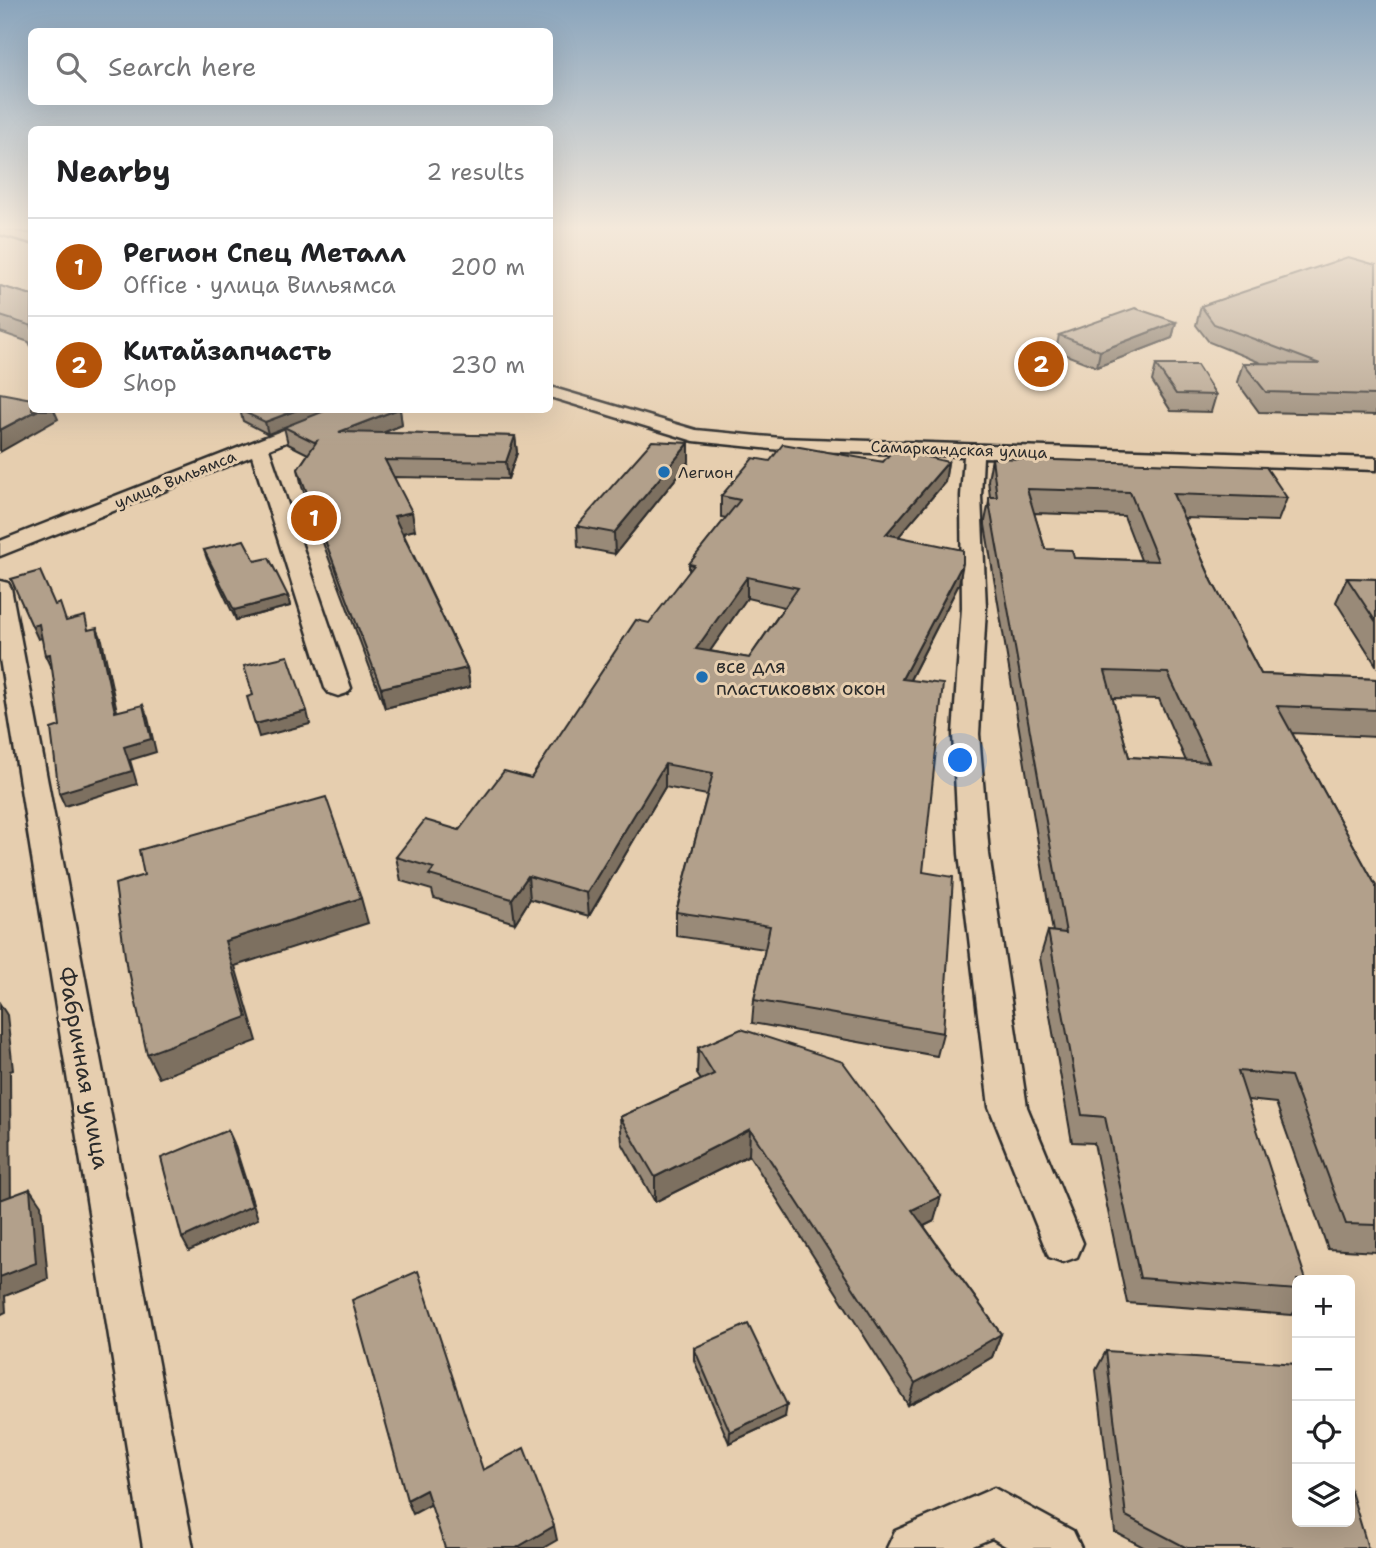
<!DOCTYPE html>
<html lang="en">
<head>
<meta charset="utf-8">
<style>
	:root { --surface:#fff; --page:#f2f2f2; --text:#202124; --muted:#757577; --line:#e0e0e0; --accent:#b45309 }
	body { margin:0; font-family:"Shantell Sans",sans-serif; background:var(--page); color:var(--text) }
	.controls { position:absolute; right:21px; bottom:21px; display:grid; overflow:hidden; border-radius:10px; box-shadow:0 7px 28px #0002 }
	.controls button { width:63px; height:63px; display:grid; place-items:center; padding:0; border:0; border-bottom:2px solid var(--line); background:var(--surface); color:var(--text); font:35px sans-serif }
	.you { position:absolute; left:961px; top:761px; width:24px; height:24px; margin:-18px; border:5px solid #fff; border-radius:50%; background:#1a73e8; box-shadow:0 0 0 10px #1a73e833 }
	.badge { display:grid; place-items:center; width:46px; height:46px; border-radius:50%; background:var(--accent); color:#fff; font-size:23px; font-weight:700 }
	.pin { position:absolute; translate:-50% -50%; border:4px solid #fff; box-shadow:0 2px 7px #0006 }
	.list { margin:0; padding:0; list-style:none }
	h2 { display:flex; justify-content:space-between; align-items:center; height:91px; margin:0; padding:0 28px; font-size:30px }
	h2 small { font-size:23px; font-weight:400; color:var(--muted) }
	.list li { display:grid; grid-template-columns:46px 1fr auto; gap:21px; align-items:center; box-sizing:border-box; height:98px; padding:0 28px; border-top:2px solid var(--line) }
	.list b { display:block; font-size:26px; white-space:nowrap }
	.list p { margin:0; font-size:23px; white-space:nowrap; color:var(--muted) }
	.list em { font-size:23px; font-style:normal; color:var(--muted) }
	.icon { flex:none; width:38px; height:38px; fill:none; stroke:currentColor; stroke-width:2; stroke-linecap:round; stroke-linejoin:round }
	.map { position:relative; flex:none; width:1376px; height:1548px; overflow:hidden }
	.search { position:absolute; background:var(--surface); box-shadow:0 7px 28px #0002; left:28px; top:28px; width:525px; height:77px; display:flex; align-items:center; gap:18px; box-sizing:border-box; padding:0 24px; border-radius:10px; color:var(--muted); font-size:26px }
	.panel { position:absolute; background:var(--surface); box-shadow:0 7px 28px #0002; left:28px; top:126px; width:525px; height:287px; border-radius:10px }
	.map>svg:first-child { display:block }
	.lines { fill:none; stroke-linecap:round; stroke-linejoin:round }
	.minor-casing { stroke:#2b2b2b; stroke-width:5 }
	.minor { fill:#e6ceaf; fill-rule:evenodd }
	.wall { fill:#998a78; stroke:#2b2b2b; stroke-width:2; fill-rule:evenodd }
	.shaded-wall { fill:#7d7061; stroke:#2b2b2b; stroke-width:2 }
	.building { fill:#b2a08b; stroke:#2b2b2b; stroke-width:2; fill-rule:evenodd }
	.poi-dot { fill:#1f6fb2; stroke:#e6ceaf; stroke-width:2.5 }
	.labels { text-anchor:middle; stroke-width:6; stroke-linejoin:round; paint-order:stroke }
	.far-street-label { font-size:16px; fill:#2b2b2b; stroke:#e6ceaf }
	.far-poi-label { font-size:16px; fill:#2b2b2b; stroke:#e6ceaf; text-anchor:start }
	.poi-label { font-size:19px; fill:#2b2b2b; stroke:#e6ceaf; text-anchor:start }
	.near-street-label { font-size:23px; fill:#2b2b2b; stroke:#e6ceaf }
</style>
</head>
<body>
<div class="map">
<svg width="1376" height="1548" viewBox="0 0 1376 1548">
	<rect width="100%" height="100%" fill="#e6ceaf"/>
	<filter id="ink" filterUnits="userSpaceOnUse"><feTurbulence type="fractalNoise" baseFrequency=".0143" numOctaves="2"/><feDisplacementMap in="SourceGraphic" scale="14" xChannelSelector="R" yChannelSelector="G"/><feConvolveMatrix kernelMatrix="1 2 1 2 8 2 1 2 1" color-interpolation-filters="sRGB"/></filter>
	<g filter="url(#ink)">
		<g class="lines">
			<g class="minor-casing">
				<g id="minor">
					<path d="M0 229 32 235V243L0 234Z"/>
					<path d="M550 387 696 430 781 438 1376 458V470L983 457 981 496 986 608 979 734 989 854 1027 1107 1083 1243 1077 1257 1063 1262 1049 1257 989 1107 959 854 953 734 962 608 961 496 964 456 781 450 694 441 550 397Z"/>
					<path d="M335 410H359L356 414 269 449 351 688 347 693 338 696 329 693 325 688 252 456 0 556V541Z"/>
					<path d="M0 581 8 583 11 588 193 1548H143L0 659Z"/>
					<path d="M994 1488 1073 1531 1081 1548H1009L992 1538 968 1548H887L895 1531Z"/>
				</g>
			</g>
			<use href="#minor" class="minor"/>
		</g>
		<g class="wall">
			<path d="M1376 265V415L1259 412 1237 382 1243 363H1261L1209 342 1196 325 1201 306Z"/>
			<path d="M0 286 32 295V348L29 342 0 332Z"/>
			<path d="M1176 322 1172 338 1097 367 1056 351 1059 335Z"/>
			<path d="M1156 365 1216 395 1211 412 1171 411 1152 381Z"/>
			<path d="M240 410H400L402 425 382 433 515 436 517 453 508 479 394 477 415 530 403 533 467 668 470 687 385 708 302 487 298 469 308 454 288 444 284 427 292 424 268 434 243 421Z"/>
			<path d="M992 458 1287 498 1278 521 1184 518 1212 581 1261 674 1376 679V737L1292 733 1376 886V1252L1328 1249 1276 1103 1247 1100 1297 1280V1308L1292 1315 1127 1303 1094 1143 1072 1142 1040 958 1048 931 1053 932 985 525V521L990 497 988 480ZM1034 513 1124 516 1141 560 1074 558 1045 549ZM1112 698 1159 699 1186 761 1129 757Z"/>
			<path d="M770 461 948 462 945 482 899 536 959 584 910 680 923 872 943 1033 937 1056 752 1023 754 1000 765 949 676 936V912L707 795 665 787 589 916 530 899 515 923 434 898 432 890 401 881 396 857 459 830 531 778 689 572V564L726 518 721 517V496ZM747 598 784 607 749 658 710 651Z"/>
			<path d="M689 462 615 554 578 547 577 526Z"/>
			<path d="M204 550 255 561 288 596 290 606 236 620 207 559Z"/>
			<path d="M1347 578 1376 579V665L1336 602Z"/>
			<path d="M698 1048 934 1221 924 1226 1001 1334 992 1357 932 1393 908 1405 749 1155 655 1202 622 1143 620 1117 701 1080 697 1074Z"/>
			<path d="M694 1348 785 1417 729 1443 694 1360Z"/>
			<path d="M1106 1351 1368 1548H1145L1115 1532 1096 1370Z"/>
		</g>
		<g class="shaded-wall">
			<path d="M1176 322 1172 338 1097 367 1100 351Z"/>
			<path d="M38 410H54L58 419 0 452V430Z"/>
			<path d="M297 410H329L268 434 265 422Z"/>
			<path d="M396 410H400L402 425 343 449 339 432Z"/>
			<path d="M515 436 517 453 508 479 506 462Z"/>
			<path d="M689 443V462L615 554 614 533Z"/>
			<path d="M948 462 945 482 884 554 886 534Z"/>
			<path d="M412 512 415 530 398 534 394 516Z"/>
			<path d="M963 563 959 584 899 701 902 679Z"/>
			<path d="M747 577V598L696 671V649Z"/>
			<path d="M288 596 290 606 236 620 234 610Z"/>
			<path d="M39 624 45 637 38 639 32 626Z"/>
			<path d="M97 628 102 640 120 725 115 712Z"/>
			<path d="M50 654 56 667 51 668 45 655Z"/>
			<path d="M467 668 470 687 385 708 381 688Z"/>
			<path d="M143 705 148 718 156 752 130 760 137 784 65 806 59 793 124 747Z"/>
			<path d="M307 711 310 724 259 737 255 724Z"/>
			<path d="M665 764V787L589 916 587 893Z"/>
			<path d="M528 876 530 899 515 923 512 899Z"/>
			<path d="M361 898 368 923 235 966 257 1041 159 1078 147 1054 225 941Z"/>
			<path d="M0 1004 7 1015 13 1070 10 1071 11 1217 0 1202Z"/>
			<path d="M750 1129 749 1155 655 1202V1177Z"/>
			<path d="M228 1130 234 1143 258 1219 189 1251 182 1238Z"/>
			<path d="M30 1189 41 1205 48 1279 5 1296 6 1312 0 1315V1277Z"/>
			<path d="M941 1196 934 1221 906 1235 912 1210Z"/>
			<path d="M1001 1334 992 1357 932 1393 908 1405 915 1383Z"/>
			<path d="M787 1405 785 1417 729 1443 730 1432Z"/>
			<path d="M426 1490 432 1504 413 1514 407 1500Z"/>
			<path d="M554 1526 557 1540 543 1548H516Z"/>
		</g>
		<g class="building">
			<path d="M1348 257 1376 265V395L1266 392 1243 363 1320 364 1214 324 1201 306Z"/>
			<path d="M0 286 32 295V326L0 316Z"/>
			<path d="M1135 308 1176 322 1100 351 1059 335Z"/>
			<path d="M1156 365H1197L1216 395 1176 394Z"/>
			<path d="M0 393 32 399V410H38L0 430Z"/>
			<path d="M240 410H297L265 422Z"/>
			<path d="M327 410H396L339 432 515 436 506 462 385 460 412 512 394 516 467 668 381 688 298 469 317 441 314 442 284 427Z"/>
			<path d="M652 441 689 443 614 533 577 526Z"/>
			<path d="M783 444 883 462 894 449 948 462 886 534 963 550V563L902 679 943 684 923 872 953 877 943 1033 754 1000 770 926 676 912 713 773 665 764 587 893 528 876 512 899 429 875 434 868 396 857 425 820 459 830 504 771 531 778 636 620 649 623 694 565 689 564 740 500 721 496 753 458 770 461ZM747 577 798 588 749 658 696 649Z"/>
			<path d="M992 458 1266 467 1287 498 1173 494 1212 581 1261 674 1376 679V710L1277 706 1376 886V1225L1346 1224 1291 1076 1238 1071 1306 1280H1297V1290L1140 1278 1105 1117 1082 1115 1048 931 1066 933 989 502V497H997ZM1027 489 1130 492 1158 561 1074 558 1072 550 1045 549ZM1105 671 1168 673 1209 762 1129 757Z"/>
			<path d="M244 540 255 561 269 558 288 596 234 610 204 550Z"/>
			<path d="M40 571 55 605 60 603 66 621 85 616 88 630 97 628 115 712 143 705 151 739 124 747 132 771 59 793 51 729 60 726 50 654 45 655 39 624 32 626 11 579Z"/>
			<path d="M1347 578 1376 579V622Z"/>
			<path d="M288 656 307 711 255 724 247 697 253 695 244 666Z"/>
			<path d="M326 797 361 898 225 941 247 1017 147 1054 129 971H127L115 884 144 875 139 850Z"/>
			<path d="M741 1029 843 1062 941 1196 912 1210 1001 1334 940 1370 915 1383 750 1129 655 1177 620 1117 714 1074 698 1048Z"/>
			<path d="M228 1130 252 1206 182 1238 161 1158Z"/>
			<path d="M30 1189 36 1263 0 1277V1200Z"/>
			<path d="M418 1271 483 1470 524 1448 554 1526 516 1548H445L426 1490 407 1500 352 1300Z"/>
			<path d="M748 1324 787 1405 730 1432 694 1348Z"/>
			<path d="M1106 1351 1297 1364V1522H1350V1488L1368 1548H1187L1126 1516Z"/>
		</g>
	</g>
	<linearGradient id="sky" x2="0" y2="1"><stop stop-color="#89a4bc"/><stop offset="0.51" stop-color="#f4e9db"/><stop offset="1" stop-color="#f4e9db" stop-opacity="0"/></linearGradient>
	<rect width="1376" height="446" fill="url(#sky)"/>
	<g class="poi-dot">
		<circle cx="664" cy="472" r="7"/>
		<circle cx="702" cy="677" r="7"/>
	</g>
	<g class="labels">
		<g class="far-street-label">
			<text transform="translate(959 449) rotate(2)" y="6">Самаркандская улица</text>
			<text transform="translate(175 479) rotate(-22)" y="6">улица Вильямса</text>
		</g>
		<g class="far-poi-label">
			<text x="678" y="478">Легион</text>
		</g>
		<g class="poi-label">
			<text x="716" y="673">все для<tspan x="716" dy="22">пластиковых окон</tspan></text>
		</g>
		<g class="near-street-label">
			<text transform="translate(84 1068) rotate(80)" y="8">Фабричная улица</text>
		</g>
	</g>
</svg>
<div class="controls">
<button>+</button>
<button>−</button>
<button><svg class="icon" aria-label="locate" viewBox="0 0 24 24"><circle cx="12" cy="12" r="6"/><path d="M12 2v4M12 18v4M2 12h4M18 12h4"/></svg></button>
<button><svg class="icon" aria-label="layers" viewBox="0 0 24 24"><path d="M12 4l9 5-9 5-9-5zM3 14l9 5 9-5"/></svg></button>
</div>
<div class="you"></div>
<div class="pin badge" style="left:314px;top:518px">1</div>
<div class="pin badge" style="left:1041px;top:364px">2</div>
<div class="search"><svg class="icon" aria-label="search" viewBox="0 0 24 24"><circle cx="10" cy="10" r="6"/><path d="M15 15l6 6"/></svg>Search here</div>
<section class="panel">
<h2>Nearby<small>2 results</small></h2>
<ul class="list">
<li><span class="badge">1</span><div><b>Регион Спец Металл</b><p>Office · улица Вильямса</p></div><em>200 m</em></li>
<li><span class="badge">2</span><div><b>Китайзапчасть</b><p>Shop</p></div><em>230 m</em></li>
</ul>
</section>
</div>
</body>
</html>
